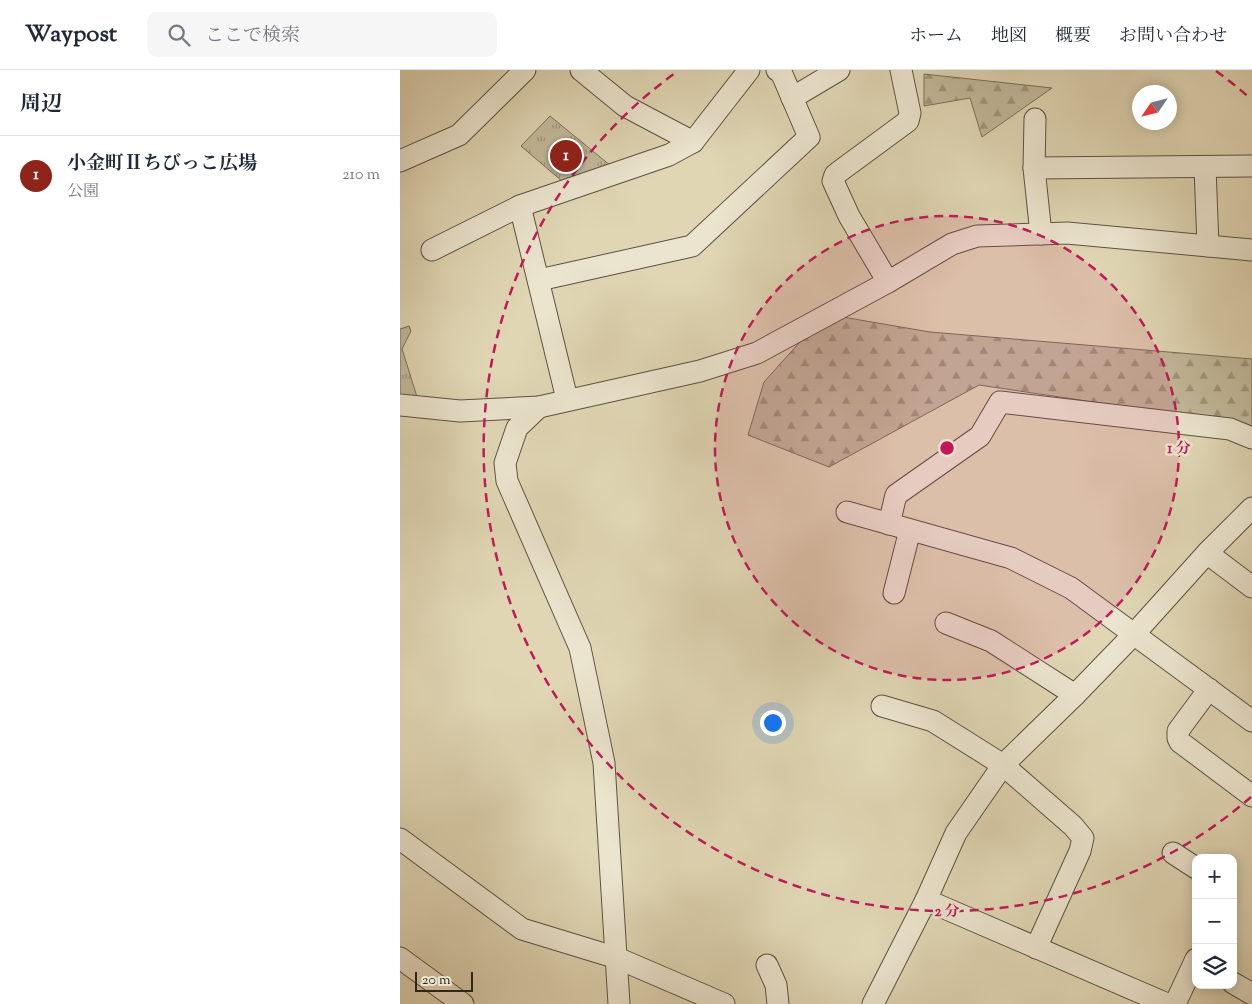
<!DOCTYPE html>
<html lang="ja">
<head>
<meta charset="utf-8">
<style>
	:root { --surface:#fff; --page:#f6f6f7; --text:#1f2937; --muted:#747a83; --line:#e0e1e3; --accent:#8f2418 }
	body { margin:0; font-family:"Sorts Mill Goudy","Noto Serif JP",serif; background:var(--page); color:var(--text) }
	.controls { position:absolute; right:15px; bottom:15px; display:grid; overflow:hidden; border-radius:10px; box-shadow:0 2px 12px #0003 }
	.controls button { width:45px; height:45px; display:grid; place-items:center; padding:0; border:0; border-bottom:1px solid var(--line); background:var(--surface); color:var(--text); font:25px sans-serif }
	.compass { position:absolute; left:732px; top:15px; width:45px; height:45px; border-radius:50%; background:var(--surface); box-shadow:0 2px 12px #0003; rotate:235deg }
	.scale { position:absolute; left:15px; bottom:12px; width:58px; box-sizing:border-box; padding-left:5px; border:2px solid #31261c; border-top:0; font-size:14px; line-height:18px; white-space:nowrap; color:#31261c; -webkit-text-stroke:4px #ebe4ce; paint-order:stroke }
	.you { position:absolute; left:372px; top:652px; width:18px; height:18px; margin:-12px; border:4px solid #fff; border-radius:50%; background:#1a73e8; box-shadow:0 0 0 8px #1a73e833 }
	.badge { display:grid; place-items:center; width:32px; height:32px; border-radius:50%; background:var(--accent); color:#fff; font-size:16px; font-weight:700 }
	.pin { position:absolute; translate:-50% -50%; border:2px solid #fff; box-shadow:0 1px 5px #0006 }
	.list { margin:0; padding:0; list-style:none }
	h2 { display:flex; justify-content:space-between; align-items:center; height:65px; margin:0; padding:0 20px; font-size:21px }
	h2 small { font-size:16px; font-weight:400; color:var(--muted) }
	.list li { display:grid; grid-template-columns:32px 1fr auto; gap:15px; align-items:center; box-sizing:border-box; height:80px; padding:0 20px; border-top:1px solid var(--line) }
	.list b { display:block; font-size:19px; white-space:nowrap }
	.list p { margin:0; font-size:16px; white-space:nowrap; color:var(--muted) }
	.list em { font-size:16px; font-style:normal; color:var(--muted) }
	.icon { flex:none; width:28px; height:28px; fill:none; stroke:currentColor; stroke-width:2; stroke-linecap:round; stroke-linejoin:round }
	.map { position:relative; flex:none; width:852px; height:934px; overflow:hidden }
	header { display:flex; align-items:center; gap:30px; box-sizing:border-box; height:70px; padding:0 25px; background:var(--surface); border-bottom:1px solid var(--line) }
	header strong { font-size:24px }
	nav { display:flex; gap:28px; margin-inline-start:auto; font-size:18px }
	.search { width:350px; height:45px; background:var(--page); display:flex; align-items:center; gap:12px; box-sizing:border-box; padding:0 18px; border-radius:10px; color:var(--muted); font-size:19px }
	main { display:flex }
	aside { flex:1; background:var(--surface) }
	.map>svg:first-child { display:block }
	.forest { fill:url(#forest-firs); stroke:#7a6f5b }
	.park { fill:url(#park-tufts); stroke:#7a6f5b }
	.lines { fill:none; stroke-linecap:round; stroke-linejoin:round }
	.street-casing { stroke:#5d5242; stroke-width:23 }
	.street { stroke:#ebe4ce; stroke-width:21 }
	.ring { fill:none; stroke:#c2185b; stroke-width:2.5; stroke-dasharray:9 6 }
	.centre { fill:#c2185b; stroke:#ebe4ce; stroke-width:2.5 }
	.ring-label { font-size:15px; text-anchor:middle; font-weight:bold; fill:#c2185b; stroke:#ebe4ce; stroke-width:5; stroke-linejoin:round; paint-order:stroke }
</style>
</head>
<body>
<header>
<strong>Waypost</strong>
<div class="search"><svg class="icon" aria-label="search" viewBox="0 0 24 24"><circle cx="10" cy="10" r="6"/><path d="M15 15l6 6"/></svg>ここで検索</div>
<nav><a>ホーム</a><a>地図</a><a>概要</a><a>お問い合わせ</a></nav>
</header>
<main>
<aside>
<h2>周辺<small></small></h2>
<ul class="list">
<li><span class="badge">1</span><div><b>小金町Ⅱちびっこ広場</b><p>公園</p></div><em>210 m</em></li>
</ul>
</aside>
<div class="map">
<svg width="852" height="934" viewBox="0 0 852 934">
	<defs>
		<pattern id="forest-firs" width="22" height="20" patternUnits="userSpaceOnUse" patternTransform="scale(1.25)"><rect width="22" height="20" fill="#c2b89a"/><path d="M5 1l3.5 6h-7zM16 11l3.5 6h-7z" fill="#9e957d"/></pattern>
		<pattern id="park-tufts" width="24" height="20" patternUnits="userSpaceOnUse" patternTransform="scale(1.25)"><rect width="24" height="20" fill="#c2b89a"/><path d="M3 7l-1-3M5 7V3M7 7l1-3M15 17l-1-3M17 17v-4M19 17l1-3" fill="none" stroke="#9e957d"/></pattern>
	</defs>
	<rect width="100%" height="100%" fill="#e0d6b4"/>
	<filter id="stains"><feTurbulence type="fractalNoise" baseFrequency=".004" numOctaves="4"/><feColorMatrix values="0 0 0 0 .2 0 0 0 0 .09 0 0 0 0 .02 0 0 0 .5 -.17"/></filter>
	<radialGradient id="worn" r=".72"><stop offset=".6" stop-color="#630" stop-opacity="0"/><stop offset="1" stop-color="#630" stop-opacity=".3"/></radialGradient>
	<g class="forest">
		<path d="M524 4 652 18 582 67 570 28 524 36Z"/>
		<path d="M425 244 530 262 852 289V361L828 352 579 315 429 397 348 365 364 312Z"/>
	</g>
	<g class="park">
		<path d="M150 46 211 96 163 112 121 76Z"/>
		<path d="M9 256 11 261 2 279 18 330H0V259Z"/>
	</g>
	<g class="lines">
		<g class="street-casing">
			<g id="street">
				<path d="M181 0 225 36 293 72"/>
				<path d="M392 28 439 0"/>
				<path d="M635 49 634 98 641 164"/>
				<path d="M0 91 59 65 125 0"/>
				<path d="M805 97 808 176"/>
				<path d="M634 98 852 96"/>
				<path d="M120 136 167 329"/>
				<path d="M32 180 120 136 269 85 293 72 349 0"/>
				<path d="M139 210 292 176 409 67 381 2 377 0"/>
				<path d="M488 212 449 146 433 111 435 105 440 101 508 51 510 43 501 0"/>
				<path d="M0 335 60 341 139 337 300 301 357 283 488 212 552 174 577 166 667 163 852 180"/>
				<path d="M139 337 117 358 105 393 107 411 180 578 204 693 219 934"/>
				<path d="M447 442 611 488 671 518 852 651"/>
				<path d="M489 454 496 425 580 366 600 332 830 359 852 368"/>
				<path d="M807 483 852 517"/>
				<path d="M494 523 510 460"/>
				<path d="M546 553 591 571 675 625"/>
				<path d="M809 619 778 661V668L780 672 852 726"/>
				<path d="M482 636 533 651 603 695 673 756 683 768 680 781 636 878"/>
				<path d="M0 769 122 859 217 888 324 934"/>
				<path d="M773 783 796 798"/>
				<path d="M526 830 767 934"/>
				<path d="M0 888 63 934"/>
				<path d="M367 895 376 915 378 934"/>
				<path d="M833 913 852 924"/>
				<path d="M473 934 526 830 556 763 603 695 675 625 735 563 807 483 852 438"/>
				<path d="M775 934 796 889"/>
			</g>
		</g>
		<use href="#street" class="street"/>
	</g>
	<circle cx="547" cy="378" r="232" fill="#c2185b" fill-opacity=".12"/>
	<g class="ring">
		<circle cx="547" cy="378" r="232"/>
		<path d="M851 727A463 463 0 1 1 278 1M816 1A463 463 0 0 1 851 29"/>
	</g>
	<circle cx="547" cy="378" r="8" class="centre"/>
	<g class="ring-label">
		<text x="779" y="383">1 分</text>
		<text x="547" y="846">2 分</text>
	</g>
	<rect width="100%" height="100%" filter="url(#stains)"/>
	<rect width="100%" height="100%" fill="url(#worn)"/>
</svg>
<div class="controls">
<button>+</button>
<button>−</button>
<button><svg class="icon" aria-label="layers" viewBox="0 0 24 24"><path d="M12 4l9 5-9 5-9-5zM3 14l9 5 9-5"/></svg></button>
</div>
<svg class="compass" viewBox="-18 -18 36 36"><path d="M0-13l5 13h-10z" fill="#e53935"/><path d="M0 13l5-13h-10z" fill="#747a83"/></svg>
<div class="scale">20 m</div>
<div class="you"></div>
<div class="pin badge" style="left:166px;top:86px">1</div>
</div>
</main>
</body>
</html>
